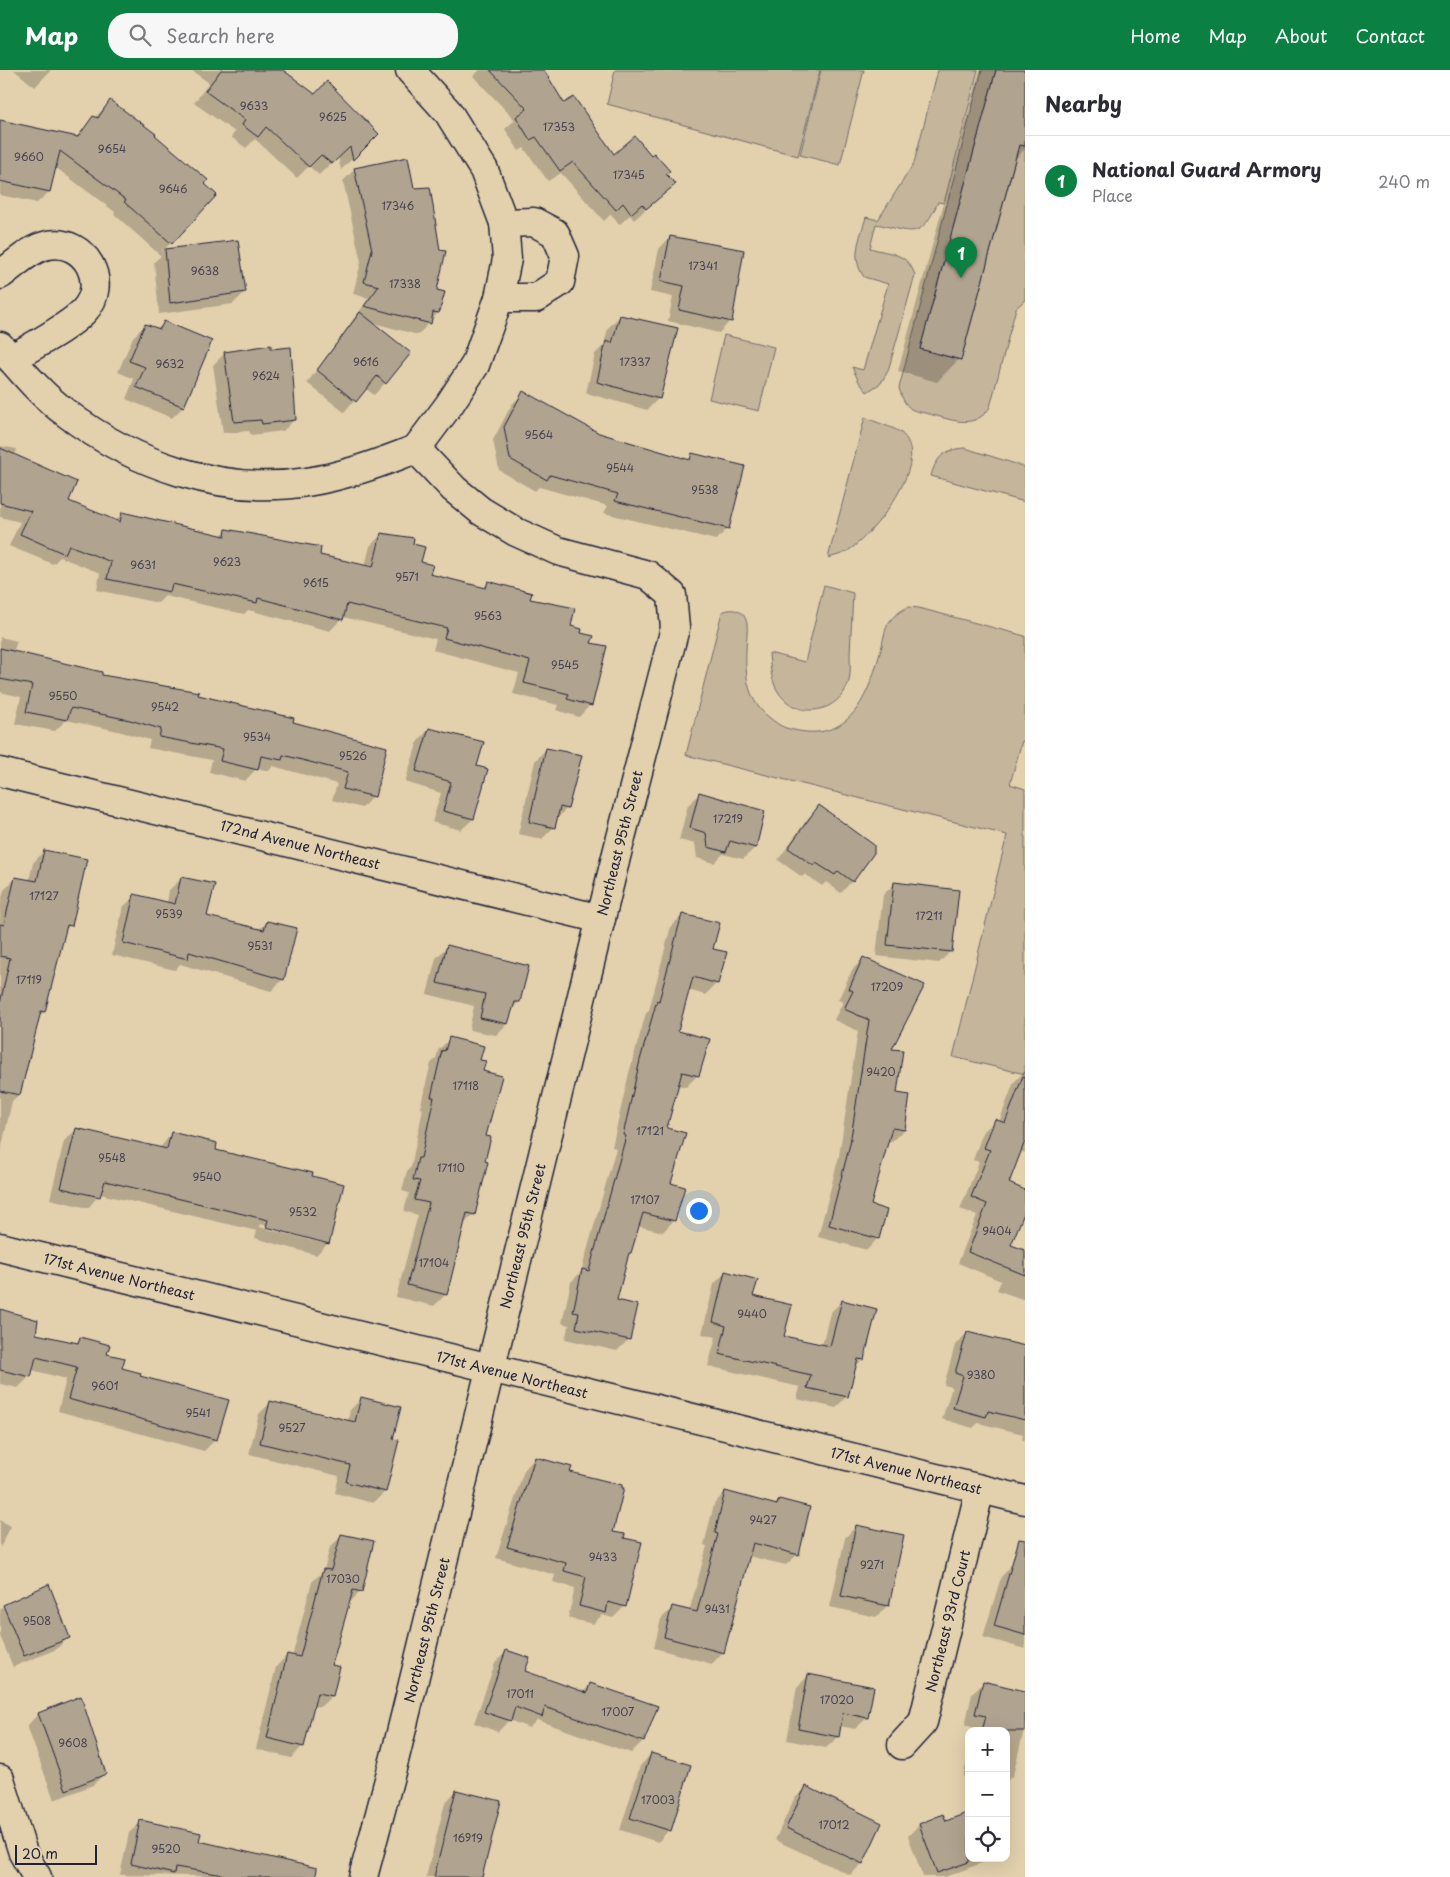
<!DOCTYPE html>
<html lang="en">
<head>
<meta charset="utf-8">
<style>
	:root { --surface:#fff; --page:#f7f7f7; --text:#2b2b33; --muted:#7c7c81; --line:#e1e1e2; --accent:#0b8043 }
	body { margin:0; font-family:"Playpen Sans",sans-serif; background:var(--page); color:var(--text) }
	.controls { position:absolute; right:15px; bottom:15px; display:grid; overflow:hidden; border-radius:10px; box-shadow:0 5px 20px #0002 }
	.controls button { width:45px; height:45px; display:grid; place-items:center; padding:0; border:0; border-bottom:1px solid var(--line); background:var(--surface); color:var(--text); font:25px sans-serif }
	.scale { position:absolute; left:15px; bottom:12px; width:82px; box-sizing:border-box; padding-left:5px; border:2px solid #22223b; border-top:0; font-size:14px; line-height:18px; white-space:nowrap; color:#22223b; -webkit-text-stroke:4px #e3d1ae; paint-order:stroke }
	.you { position:absolute; left:698px; top:1140px; width:18px; height:18px; margin:-12px; border:4px solid #fff; border-radius:50%; background:#1a73e8; box-shadow:0 0 0 8px #1a73e833 }
	.badge { display:grid; place-items:center; width:32px; height:32px; border-radius:50%; background:var(--accent); color:#fff; font-size:16px; font-weight:700 }
	.pin { position:absolute; translate:-50% -41px; filter:drop-shadow(0 1px 2px #0008) }
	.pin::after { content:''; position:absolute; top:26px; width:18px; height:15px; background:inherit; clip-path:polygon(0 0,100% 0,50% 100%) }
	.list { margin:0; padding:0; list-style:none }
	h2 { display:flex; justify-content:space-between; align-items:center; height:65px; margin:0; padding:0 20px; font-size:21px }
	h2 small { font-size:16px; font-weight:400; color:var(--muted) }
	.list li { display:grid; grid-template-columns:32px 1fr auto; gap:15px; align-items:center; box-sizing:border-box; height:90px; padding:0 20px; border-top:1px solid var(--line) }
	.list b { display:block; font-size:19px; white-space:nowrap }
	.list p { margin:0; font-size:16px; white-space:nowrap; color:var(--muted) }
	.list em { font-size:16px; font-style:normal; color:var(--muted) }
	.icon { flex:none; width:28px; height:28px; fill:none; stroke:currentColor; stroke-width:2; stroke-linecap:round; stroke-linejoin:round }
	.map { position:relative; flex:none; width:1025px; height:1807px; overflow:hidden }
	header { display:flex; align-items:center; gap:30px; box-sizing:border-box; height:70px; padding:0 25px; background:var(--accent); color:#fff }
	header strong { font-size:24px }
	nav { display:flex; gap:28px; margin-inline-start:auto; font-size:18px }
	.search { width:350px; height:45px; background:var(--page); display:flex; align-items:center; gap:12px; box-sizing:border-box; padding:0 18px; border-radius:20px; color:var(--muted); font-size:19px }
	main { display:flex }
	aside { flex:1; background:var(--surface) }
	.map>svg:first-child { display:block }
	.green { fill:#c4b59b; stroke:#736c6b }
	.shadow { fill:#0003; fill-rule:evenodd }
	.building { fill:#b0a390; stroke:#22223b }
	.lines { fill:none; stroke-linecap:round; stroke-linejoin:round }
	.street-casing { stroke:#22223b; stroke-width:31 }
	.street { stroke:#e3d1ae; stroke-width:28 }
	.labels { text-anchor:middle; stroke-width:5; stroke-linejoin:round; paint-order:stroke }
	.number-label { font-size:11px; fill:#464250 }
	.street-label { font-size:14px; fill:#22223b; stroke:#e3d1ae }
</style>
</head>
<body>
<header>
<strong>Map</strong>
<div class="search"><svg class="icon" aria-label="search" viewBox="0 0 24 24"><circle cx="10" cy="10" r="6"/><path d="M15 15l6 6"/></svg>Search here</div>
<nav><a>Home</a><a>Map</a><a>About</a><a>Contact</a></nav>
</header>
<main>
<div class="map">
<svg width="1025" height="1807" viewBox="0 0 1025 1807">
	<rect width="100%" height="100%" fill="#e3d1ae"/>
	<filter id="ink" filterUnits="userSpaceOnUse"><feTurbulence type="fractalNoise" baseFrequency=".02" numOctaves="2"/><feDisplacementMap in="SourceGraphic" scale="10" xChannelSelector="R" yChannelSelector="G"/><feConvolveMatrix kernelMatrix="1 2 1 2 8 2 1 2 1" color-interpolation-filters="sRGB"/></filter>
	<g filter="url(#ink)">
		<g class="green">
			<path d="M615 0H820L798 86 607 34Z"/>
			<path d="M821 0H864L840 95 800 85Z"/>
			<path d="M938 0H978L944 133 938 132C920 172 912 161 876 154L870 178C890 184 907 182 915 205L888 301 881 313 867 322 859 312 852 297 863 300 888 214 864 207C850 187 860 169 866 147L878 150 914 93Z"/>
			<path d="M982 0H996L920 279 961 290 1019 75 1025 76V230L1016 238 990 337C976 359 955 351 933 345 927 343 916 342 911 339 904 334 901 325 899 318Z"/>
			<path d="M724 265 774 277 759 341 709 329Z"/>
			<path d="M865 347C874 352 893 357 900 362 936 389 872 467 846 482 841 485 834 486 828 488Z"/>
			<path d="M965 378 1025 397V432L931 406C936 387 945 379 965 378Z"/>
			<path d="M824 515 853 523C852 543 851 564 850 584 850 593 851 603 849 611 840 643 798 651 779 623 771 612 770 596 769 583L805 592Z"/>
			<path d="M908 537 919 538 1025 566V672L1022 671 1010 714 1025 719V1004L953 987 1007 765 686 685 722 542C733 537 745 540 747 554 748 562 746 572 746 581 745 607 748 632 770 648 775 652 780 656 786 658 847 676 866 633 880 583 883 574 884 558 890 551 895 544 901 541 908 537Z"/>
		</g>
		<g class="shadow">
			<path d="M14 0H51L35 17Z"/>
			<path d="M191 0H281L314 25 377 64 341 100 338 86 319 105 309 96 297 108 255 69 246 78 231 67 235 62 194 33 209 13Z"/>
			<path d="M480 0H542L563 34 614 86 665 104 674 114 634 150 630 145 619 155 611 144 604 151 561 103 548 111 524 78 519 81 505 59 515 50 473 6Z"/>
			<path d="M980 0H1025V79L1013 91 959 289 937 312 898 301Z"/>
			<path d="M110 32 203 114 171 173 162 181 237 171 245 222 233 234 159 244 154 192 161 186 114 144 115 142 55 97 49 122 37 133 0 125V51L76 67Z"/>
			<path d="M355 99 435 221 443 223 438 243 418 265 370 252 385 313 374 325 365 318 344 342 307 313 369 228 353 224 361 192 343 111Z"/>
			<path d="M670 167 730 251 719 263 668 251 673 227 650 222 659 179Z"/>
			<path d="M620 246 659 328 647 340 586 323 595 284 604 275 608 258Z"/>
			<path d="M164 253 183 337 172 348 126 329 134 309 118 302 133 267 145 255 157 259Z"/>
			<path d="M270 281 295 349 283 361 251 365 249 361 223 363 213 295 225 283Z"/>
			<path d="M524 323 598 364 687 390 693 385 728 458 716 470 604 443 608 436 539 417 535 421 499 400 493 370 512 334Z"/>
			<path d="M0 376 17 379 15 386 68 432 115 451 123 443 220 466 227 460 318 486 365 496 370 476 382 464 411 475 419 493 429 505 483 518 488 513 529 530 579 564 590 574V635L579 647 556 640 558 635 513 624 519 603 433 580 436 569 343 547 330 561 248 540 244 544 165 526 158 533 97 520 100 503 60 487 53 494 9 476 20 452 0 447Z"/>
			<path d="M0 567 17 571 13 583 100 606 197 626 385 678 373 726 362 738 332 730 337 714 273 696 269 701 257 698 245 711 209 702 212 690 148 678 150 670 118 661 66 650 55 661 15 654 21 627 0 622Z"/>
			<path d="M429 659 476 697 473 749 461 760 432 752 441 723 405 712 418 671Z"/>
			<path d="M546 679 567 738 556 750 554 757 542 769 518 764 535 691Z"/>
			<path d="M700 724 755 778 743 789 723 784 714 793 697 788 695 774 679 770 688 735Z"/>
			<path d="M820 737 852 811 841 823 826 812 822 816 805 804 802 807 778 790 808 748Z"/>
			<path d="M44 781 70 855 64 862 44 942 39 946 19 1025 12 1031 0 1085V835L4 820 16 808 29 811 33 793Z"/>
			<path d="M181 809 206 847 259 860 267 852 283 909 271 921 180 894 175 900 112 885 123 837 135 826 167 833 169 820Z"/>
			<path d="M894 814 951 881 939 893 876 886 883 825Z"/>
			<path d="M683 845 712 880 717 913 705 925 688 920 676 962 698 1005 686 1017 677 1015 665 1059 674 1150 663 1162 638 1156 627 1185 616 1231 629 1269 617 1281 565 1269 569 1255 562 1253 571 1212 581 1202 616 1078 612 1077 629 1003 646 943 649 940 671 856Z"/>
			<path d="M447 877 519 932 511 939 507 954 496 965 469 960 474 936 427 924 436 888Z"/>
			<path d="M864 888 890 980 895 1024 904 1060 892 1071H887L869 1136 878 1168 867 1180 818 1167 839 1086 858 961 834 950 843 932 838 930 852 900Z"/>
			<path d="M450 969 478 991 482 1002 474 1144 463 1155 446 1224 434 1236 396 1227 418 1145 404 1141 409 1123 402 1121 407 1101 411 1097 423 1039 420 1038 431 993 436 989 438 980Z"/>
			<path d="M1025 1001V1083L1020 1081 1007 1114 1025 1121V1137L1010 1176 1025 1181V1230L997 1220 1001 1211 958 1193 977 1145 960 1139 979 1092 973 1090 983 1062 995 1051 999 1052 1014 1012Z"/>
			<path d="M76 1060 159 1079 172 1063 215 1081 328 1173 316 1185 255 1168 257 1161 100 1124 88 1138 50 1129 64 1071ZM260 1154 322 1170V1173L259 1157Z"/>
			<path d="M726 1202 752 1227 783 1267 822 1275 830 1243 842 1231 863 1289 855 1297 847 1326 836 1338 797 1329 800 1317 708 1296 716 1267 702 1264 714 1214Z"/>
			<path d="M0 1241 35 1265 75 1274 80 1269 106 1285 121 1299 138 1307 216 1369 204 1381 58 1341 66 1309 32 1300 30 1306 18 1318 0 1314Z"/>
			<path d="M967 1263 1025 1290V1370H1022L1023 1364 978 1353 973 1358 942 1349 952 1317 944 1315 955 1275Z"/>
			<path d="M362 1328 392 1370 385 1422 373 1433 335 1423 339 1406 249 1384 259 1344 271 1332 348 1351 350 1340Z"/>
			<path d="M535 1388 569 1402 625 1536 613 1548 602 1545 593 1554 568 1548 575 1518 553 1512 555 1505 496 1488 524 1400Z"/>
			<path d="M725 1422 774 1435 779 1430 798 1484 786 1495 748 1486 723 1582 712 1594 654 1578 661 1549 673 1537 689 1542 707 1476 704 1475 714 1434Z"/>
			<path d="M0 1450 11 1456 0 1478Z"/>
			<path d="M856 1456 888 1535 876 1547 830 1537 845 1468Z"/>
			<path d="M342 1466 361 1521 349 1533 331 1596 332 1626 320 1637 313 1636 303 1676 291 1688 256 1679 276 1597 287 1585 292 1587 312 1512 324 1500 330 1477Z"/>
			<path d="M1012 1495 1025 1499V1579L983 1567 1001 1507Z"/>
			<path d="M4 1536 68 1567 57 1579 13 1597 0 1566V1540Z"/>
			<path d="M506 1582 524 1602 582 1623 591 1614 643 1671 631 1683 537 1650 529 1658 509 1650 498 1662 474 1653 495 1593Z"/>
			<path d="M809 1605 867 1648 855 1659 840 1656 838 1667 826 1678 787 1670 797 1617Z"/>
			<path d="M983 1613 1025 1623V1656L1013 1705 1006 1712V1661H974L975 1658 965 1655 972 1624Z"/>
			<path d="M80 1628 105 1703 93 1715 54 1730 27 1656 38 1644Z"/>
			<path d="M969 1683V1708L963 1707Z"/>
			<path d="M651 1684 669 1760 658 1772 620 1760 640 1696Z"/>
			<path d="M806 1718 881 1753 862 1794 850 1805 775 1770 794 1729Z"/>
			<path d="M456 1721 480 1807H426L445 1733Z"/>
			<path d="M141 1752 198 1772 278 1807 120 1805 129 1763Z"/>
			<path d="M919 1755 969 1788H986L982 1793 945 1807H923L908 1766Z"/>
		</g>
		<g class="building">
			<path d="M221 0H283L315 24 327 11 379 64 353 90 350 77 332 94 321 85 309 97 266 57 258 67 242 55 245 50 205 21Z"/>
			<path d="M490 0H544L564 33 574 27 614 84 635 66 651 85 654 83 670 101 666 104 676 114 646 139 642 134 631 144 623 133 616 140 573 92 560 101 536 67 530 70 516 47 527 39Z"/>
			<path d="M996 0H1025V76L1019 75 961 290 920 279Z"/>
			<path d="M110 30 156 64 155 65 208 110 205 114 217 125 172 174 124 132 126 130 60 81 50 122 0 111V50L78 67 93 46 98 48Z"/>
			<path d="M408 87 414 118 430 117 440 180 446 181 437 220 445 222 439 243 433 242 431 254 364 236 379 216 364 212 372 180 354 98Z"/>
			<path d="M670 166 744 180 732 252 679 240 684 216 661 211Z"/>
			<path d="M238 170 246 222 170 233 165 179Z"/>
			<path d="M360 242 411 283 386 314 377 306 356 332 317 300Z"/>
			<path d="M620 245 678 258 660 329 597 312 606 271 612 273Z"/>
			<path d="M164 251 212 271 184 337 136 317 145 297 129 291 145 254 160 259Z"/>
			<path d="M271 275V279L291 277 296 350 262 354 261 350 234 352 224 282Z"/>
			<path d="M523 321 599 363 690 390 692 383 745 396 729 459 615 431 618 424 550 405 547 410 510 389 504 357Z"/>
			<path d="M0 378 77 412 69 431 120 452 122 442 225 466 226 459 321 477 320 485 373 497 381 463 414 468 413 474 425 477 421 492 433 495 430 504 486 518 488 511 532 523 530 529 575 538 571 556 582 559 581 563 594 566 591 573 607 576 592 636 567 629 569 624 524 613 530 591 444 568 447 558 347 534 343 550 258 528 257 533 172 514 170 522 107 509 111 492 69 475 65 484 20 464 31 441 0 433Z"/>
			<path d="M0 578 102 602V605L199 622 198 625 294 648 293 652 387 677 375 727 343 719 348 702 283 685 282 690 261 686 258 700 220 691 223 679 159 667 161 659 130 650 71 638 67 650 26 642 32 615 0 609Z"/>
			<path d="M429 658 484 672 477 696 488 699 474 749 443 741 451 712 416 701Z"/>
			<path d="M546 678 582 685 568 739 560 737 555 758 529 752Z"/>
			<path d="M699 722 765 741 756 778 730 771 726 782 708 777 706 763 690 758Z"/>
			<path d="M819 735 874 775V783L853 812 838 801 835 805 816 793 814 796 788 778Z"/>
			<path d="M44 780 87 789 72 856 67 855 45 942 41 941 20 1025 0 1021V934L10 888 0 886V854L4 855 15 807 37 811Z"/>
			<path d="M181 807 215 814 207 846 264 860 267 851 297 858 284 910 189 882 188 889 123 873 134 824 175 834Z"/>
			<path d="M894 812 959 820 952 882 887 875Z"/>
			<path d="M682 844 720 853 713 879 727 882 718 914 693 907 678 961 710 969 699 1006 682 1002 667 1058 686 1063 671 1113 685 1117 675 1151 643 1143 631 1183H629L617 1230 638 1235 630 1270 576 1258 579 1243 573 1242 582 1199 589 1201 626 1066 623 1065 640 990 657 930 659 931Z"/>
			<path d="M447 875 529 896 520 932H515L508 954 480 948 485 924 437 913Z"/>
			<path d="M863 887 925 915 892 979 903 980 897 1023 910 1025 905 1060 892 1058 871 1135 887 1140 879 1169 829 1155 850 1074 869 950 844 939 853 921 849 919Z"/>
			<path d="M449 967 484 976 480 990 486 991 483 1001 502 1006 486 1066 491 1067 485 1091 488 1092 475 1145 467 1143 447 1225 407 1215 429 1133 414 1130 420 1111 413 1110 418 1088H421L434 1027H431L442 980 445 981Z"/>
			<path d="M1023 1006H1025V1071L1009 1113 1025 1120V1141L1011 1175 1025 1180V1205L968 1182 987 1134 971 1127 990 1080 984 1078 995 1049 1005 1053Z"/>
			<path d="M76 1058 167 1079 171 1062 217 1073 216 1080 313 1103 312 1106 344 1114 329 1174 266 1157 268 1150 105 1111 100 1127 61 1118Z"/>
			<path d="M725 1201 758 1210 753 1226 792 1235 784 1266 830 1276 842 1230 877 1239 864 1290 858 1289 848 1327 807 1318 811 1305 719 1284 726 1256 713 1252Z"/>
			<path d="M0 1239 38 1250 36 1264 78 1273 80 1267 110 1275 107 1284 125 1288 122 1298 141 1303 140 1306 229 1330 217 1370 68 1329 77 1297 36 1287 31 1307 0 1300Z"/>
			<path d="M967 1262 1025 1276V1350L988 1341 986 1347 953 1338 963 1306 955 1303Z"/>
			<path d="M361 1327 401 1337 393 1369 399 1370 386 1422 346 1412 350 1395 260 1373 270 1331 355 1352Z"/>
			<path d="M535 1387 572 1397 570 1402 622 1415V1418H624L613 1462 625 1464 624 1468 642 1472 626 1537 608 1532 606 1543 579 1536 586 1507 564 1501 566 1493 507 1477Z"/>
			<path d="M725 1421 777 1435 779 1429 810 1437 799 1485 753 1473 724 1583 664 1567 672 1536 697 1542 718 1464 715 1463Z"/>
			<path d="M856 1455 904 1465 889 1536 841 1526Z"/>
			<path d="M341 1464 374 1471 362 1522 353 1520 332 1595 340 1597 333 1626 317 1623 304 1677 267 1668 287 1584 300 1587 323 1499 331 1500Z"/>
			<path d="M1019 1469 1025 1470V1565L994 1556Z"/>
			<path d="M49 1514 70 1568 24 1586 3 1535Z"/>
			<path d="M506 1580 530 1588 525 1601 587 1623 590 1613 658 1636 644 1672 545 1637 542 1647 515 1637 511 1651 484 1642Z"/>
			<path d="M808 1604 874 1617 868 1648 843 1643 839 1667 798 1659Z"/>
			<path d="M983 1611 1025 1621V1661H982L986 1646 975 1644Z"/>
			<path d="M81 1626 106 1704 66 1720 38 1643Z"/>
			<path d="M651 1683 691 1695 671 1761 630 1748Z"/>
			<path d="M806 1716 882 1753 863 1794 786 1758Z"/>
			<path d="M456 1720 501 1731 482 1807H434Z"/>
			<path d="M969 1742V1792L937 1803 919 1754 943 1744 946 1751Z"/>
			<path d="M140 1750 201 1763 199 1771 317 1798 316 1807H223L224 1805 175 1797 174 1804 131 1794Z"/>
		</g>
		<g class="lines">
			<g class="street-casing">
				<g id="street">
					<path d="M410 0 448 42 484 100 504 153 507 189 499 228 475 295 449 335 416 379"/>
					<path d="M0 205C14 195 31 178 48 175 85 168 110 213 84 241 68 258 32 276 11 289"/>
					<path d="M499 228H536L560 212 565 186 555 163 534 152 504 153"/>
					<path d="M0 276C20 299 41 325 66 343 133 394 223 426 307 412 345 406 380 393 416 379"/>
					<path d="M0 702 601 849"/>
					<path d="M0 1177 1025 1430"/>
					<path d="M902 1675 923 1652 980 1419"/>
					<path d="M0 1709 23 1783 37 1807"/>
					<path d="M363 1807 395 1687 616 787 675 558 672 525 648 505 558 481 516 462 481 441 454 419 416 379"/>
				</g>
			</g>
			<use href="#street" class="street"/>
		</g>
	</g>
	<g class="labels">
		<g class="number-label">
			<text x="254" y="40">9633</text>
			<text x="333" y="51">9625</text>
			<text x="559" y="61">17353</text>
			<text x="112" y="83">9654</text>
			<text x="29" y="91">9660</text>
			<text x="629" y="109">17345</text>
			<text x="173" y="123">9646</text>
			<text x="398" y="140">17346</text>
			<text x="703" y="200">17341</text>
			<text x="205" y="205">9638</text>
			<text x="405" y="218">17338</text>
			<text x="366" y="296">9616</text>
			<text x="635" y="296">17337</text>
			<text x="170" y="298">9632</text>
			<text x="266" y="310">9624</text>
			<text x="539" y="369">9564</text>
			<text x="620" y="402">9544</text>
			<text x="705" y="424">9538</text>
			<text x="227" y="496">9623</text>
			<text x="143" y="499">9631</text>
			<text x="407" y="511">9571</text>
			<text x="316" y="517">9615</text>
			<text x="488" y="550">9563</text>
			<text x="565" y="599">9545</text>
			<text x="63" y="630">9550</text>
			<text x="165" y="641">9542</text>
			<text x="257" y="671">9534</text>
			<text x="353" y="690">9526</text>
			<text x="728" y="753">17219</text>
			<text x="44" y="830">17127</text>
			<text x="169" y="848">9539</text>
			<text x="929" y="850">17211</text>
			<text x="260" y="880">9531</text>
			<text x="29" y="914">17119</text>
			<text x="887" y="921">17209</text>
			<text x="881" y="1006">9420</text>
			<text x="466" y="1020">17118</text>
			<text x="650" y="1065">17121</text>
			<text x="112" y="1092">9548</text>
			<text x="451" y="1102">17110</text>
			<text x="207" y="1111">9540</text>
			<text x="645" y="1134">17107</text>
			<text x="303" y="1146">9532</text>
			<text x="997" y="1165">9404</text>
			<text x="434" y="1197">17104</text>
			<text x="752" y="1248">9440</text>
			<text x="981" y="1309">9380</text>
			<text x="105" y="1320">9601</text>
			<text x="198" y="1347">9541</text>
			<text x="292" y="1362">9527</text>
			<text x="763" y="1454">9427</text>
			<text x="603" y="1491">9433</text>
			<text x="872" y="1499">9271</text>
			<text x="343" y="1513">17030</text>
			<text x="717" y="1543">9431</text>
			<text x="37" y="1555">9508</text>
			<text x="520" y="1628">17011</text>
			<text x="837" y="1634">17020</text>
			<text x="618" y="1646">17007</text>
			<text x="73" y="1677">9608</text>
			<text x="658" y="1734">17003</text>
			<text x="834" y="1759">17012</text>
			<text x="468" y="1772">16919</text>
			<text x="166" y="1783">9520</text>
		</g>
		<g class="street-label">
			<text transform="translate(620 773) rotate(-76)" y="5">Northeast 95th Street</text>
			<text transform="translate(300 775) rotate(14)" y="5">172nd Avenue Northeast</text>
			<text transform="translate(523 1166) rotate(-76)" y="5">Northeast 95th Street</text>
			<text transform="translate(119 1207) rotate(14)" y="5">171st Avenue Northeast</text>
			<text transform="translate(512 1305) rotate(14)" y="5">171st Avenue Northeast</text>
			<text transform="translate(906 1401) rotate(14)" y="5">171st Avenue Northeast</text>
			<text transform="translate(948 1551) rotate(-76)" y="5">Northeast 93rd Court</text>
			<text transform="translate(427 1560) rotate(-76)" y="5">Northeast 95th Street</text>
		</g>
	</g>
</svg>
<div class="controls">
<button>+</button>
<button>−</button>
<button><svg class="icon" aria-label="locate" viewBox="0 0 24 24"><circle cx="12" cy="12" r="6"/><path d="M12 2v4M12 18v4M2 12h4M18 12h4"/></svg></button>
</div>
<div class="scale">20 m</div>
<div class="you"></div>
<div class="pin badge" style="left:961px;top:208px">1</div>
</div>
<aside>
<h2>Nearby<small></small></h2>
<ul class="list">
<li><span class="badge">1</span><div><b>National Guard Armory</b><p>Place</p></div><em>240 m</em></li>
</ul>
</aside>
</main>
</body>
</html>
